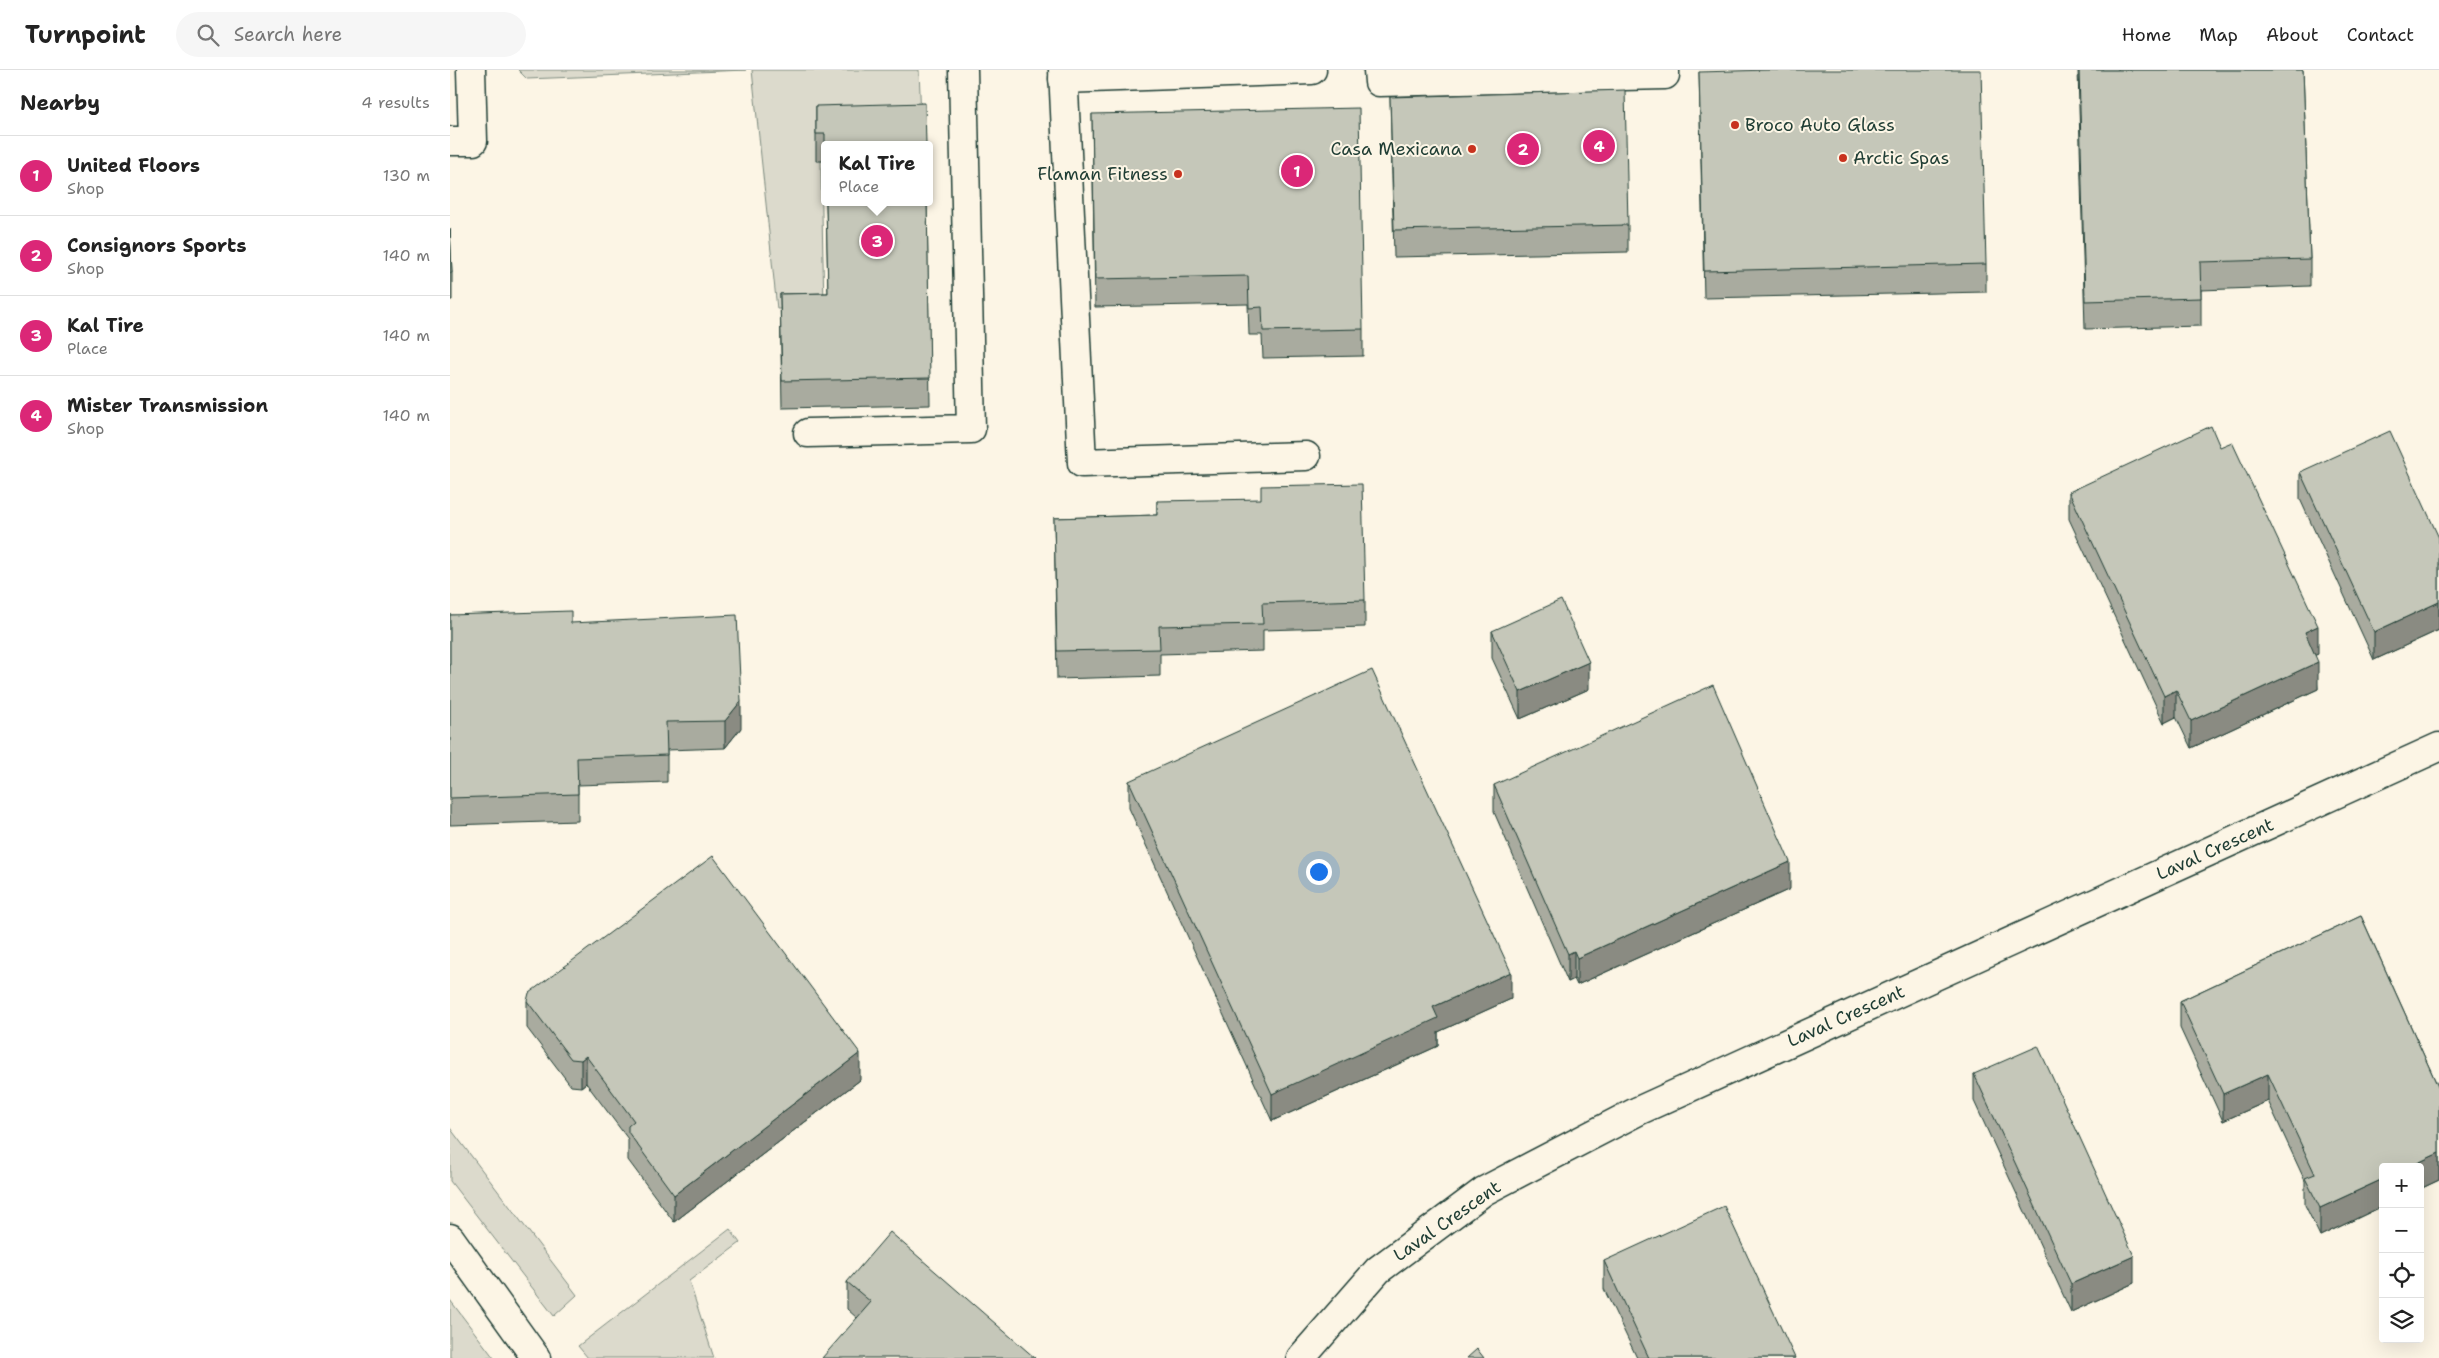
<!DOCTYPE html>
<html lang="en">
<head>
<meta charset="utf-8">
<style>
	:root { --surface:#fff; --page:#f6f6f6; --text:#222; --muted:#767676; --line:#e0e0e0; --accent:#db2777 }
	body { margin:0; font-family:"Shantell Sans",sans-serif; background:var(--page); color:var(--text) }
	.controls { position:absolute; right:15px; bottom:15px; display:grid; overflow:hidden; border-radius:5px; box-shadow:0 5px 20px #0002 }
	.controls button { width:45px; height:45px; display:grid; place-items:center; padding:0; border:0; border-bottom:1px solid var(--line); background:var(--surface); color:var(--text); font:25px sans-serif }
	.you { position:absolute; left:868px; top:801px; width:18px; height:18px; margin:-12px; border:4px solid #fff; border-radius:50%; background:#1a73e8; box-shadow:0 0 0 8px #1a73e833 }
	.badge { display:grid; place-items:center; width:32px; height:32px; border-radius:50%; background:var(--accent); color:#fff; font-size:16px; font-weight:700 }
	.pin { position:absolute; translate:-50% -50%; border:2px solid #fff; box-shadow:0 1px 5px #0006 }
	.popup { position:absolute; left:371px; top:71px; width:112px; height:65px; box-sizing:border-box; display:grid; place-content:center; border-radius:5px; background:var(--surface); filter:drop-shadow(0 1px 4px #0005); font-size:16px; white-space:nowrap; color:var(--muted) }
	.popup b { font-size:19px; color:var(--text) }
	.popup::after { content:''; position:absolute; left:50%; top:100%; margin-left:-10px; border:10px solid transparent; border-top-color:var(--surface) }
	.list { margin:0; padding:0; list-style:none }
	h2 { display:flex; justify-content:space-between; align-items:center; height:65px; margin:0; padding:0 20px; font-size:21px }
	h2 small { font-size:16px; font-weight:400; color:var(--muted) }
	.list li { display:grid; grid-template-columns:32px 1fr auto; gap:15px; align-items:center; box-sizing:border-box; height:80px; padding:0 20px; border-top:1px solid var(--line) }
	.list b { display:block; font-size:19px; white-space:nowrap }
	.list p { margin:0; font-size:16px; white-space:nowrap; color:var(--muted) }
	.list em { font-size:16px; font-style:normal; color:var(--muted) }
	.icon { flex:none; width:28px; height:28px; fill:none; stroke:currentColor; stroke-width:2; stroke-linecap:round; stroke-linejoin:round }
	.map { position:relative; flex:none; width:1989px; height:1288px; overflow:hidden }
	header { display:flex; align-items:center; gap:30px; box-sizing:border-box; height:70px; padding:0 25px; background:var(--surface); border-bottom:1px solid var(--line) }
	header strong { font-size:24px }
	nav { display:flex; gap:28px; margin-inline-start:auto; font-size:18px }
	.search { width:350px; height:45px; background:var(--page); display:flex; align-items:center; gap:12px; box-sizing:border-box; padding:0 18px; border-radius:28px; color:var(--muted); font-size:19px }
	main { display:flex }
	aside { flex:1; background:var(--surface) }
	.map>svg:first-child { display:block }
	.green { fill:#dcdacc; stroke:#7e8c80 }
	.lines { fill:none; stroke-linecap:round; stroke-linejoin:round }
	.minor-casing { stroke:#1f3d34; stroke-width:31 }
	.minor { stroke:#fcf5e5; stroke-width:28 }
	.wall { fill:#a9ab9f; stroke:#1f3d34 }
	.shaded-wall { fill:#8a8b82; stroke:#1f3d34 }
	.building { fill:#c5c7b9; stroke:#1f3d34 }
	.poi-dot { fill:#c8321e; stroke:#fcf5e5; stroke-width:2 }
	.labels { text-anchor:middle; stroke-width:4; stroke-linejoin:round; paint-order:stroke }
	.poi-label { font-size:18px; fill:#1f3d34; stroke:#fcf5e5; text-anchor:start }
	.street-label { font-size:18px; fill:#1f3d34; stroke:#fcf5e5 }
</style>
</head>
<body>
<header>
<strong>Turnpoint</strong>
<div class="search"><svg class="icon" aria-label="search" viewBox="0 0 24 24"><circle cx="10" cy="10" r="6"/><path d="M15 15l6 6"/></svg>Search here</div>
<nav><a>Home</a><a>Map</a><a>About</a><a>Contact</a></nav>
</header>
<main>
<aside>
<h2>Nearby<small>4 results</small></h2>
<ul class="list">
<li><span class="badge">1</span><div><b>United Floors</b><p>Shop</p></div><em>130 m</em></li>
<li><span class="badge">2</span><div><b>Consignors Sports</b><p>Shop</p></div><em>140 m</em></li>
<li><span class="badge">3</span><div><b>Kal Tire</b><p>Place</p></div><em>140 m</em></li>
<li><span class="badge">4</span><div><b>Mister Transmission</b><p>Shop</p></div><em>140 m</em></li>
</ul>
</aside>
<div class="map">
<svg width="1989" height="1288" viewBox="0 0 1989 1288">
	<rect width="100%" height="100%" fill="#fcf5e5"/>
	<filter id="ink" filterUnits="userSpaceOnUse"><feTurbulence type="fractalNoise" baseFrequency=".02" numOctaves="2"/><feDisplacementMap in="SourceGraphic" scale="10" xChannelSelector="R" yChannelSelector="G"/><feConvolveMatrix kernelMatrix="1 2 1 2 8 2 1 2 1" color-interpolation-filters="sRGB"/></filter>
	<g filter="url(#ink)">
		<g class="green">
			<path d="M68 0H296L77 9Z"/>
			<path d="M302 0H469L471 47 370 49 374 238 327 239Z"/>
			<path d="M0 1058 127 1225 104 1246 0 1111Z"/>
			<path d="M280 1159 290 1173 239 1211 264 1288H138L128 1276Z"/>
			<path d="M0 1230 44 1288H0Z"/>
		</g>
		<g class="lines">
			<g class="minor-casing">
				<g id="minor">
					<path d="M613 0 632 393 856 386"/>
					<path d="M928 0 929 12 1215 5V0"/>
					<path d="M613 9 862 0"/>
					<path d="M0 71H23L21 0"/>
					<path d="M358 363 521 359 513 0"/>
					<path d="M0 1168 86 1288"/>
					<path d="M851 1288 928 1200 1034 1121 1188 1041 1989 677"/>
				</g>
			</g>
			<use href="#minor" class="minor"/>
		</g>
		<g class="wall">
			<path d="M1628 0H1853L1860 189V216L1751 220V256L1635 259Z"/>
			<path d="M1249 2 1536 194V222L1254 228Z"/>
			<path d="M940 27 1178 155V182L944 187Z"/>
			<path d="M366 36 476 75H374V91H366Z"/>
			<path d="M642 44 913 259V286L813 288 812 265H799L798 234 645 237Z"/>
			<path d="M376 132H477L480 335 332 338 330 224 378 223Z"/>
			<path d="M0 159 2 203V230H0Z"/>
			<path d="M1850 402 1989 468V560L1924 590 1850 429Z"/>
			<path d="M1619 422 1868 584 1865 585 1868 619 1741 678 1726 647 1714 653 1619 449Z"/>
			<path d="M707 431 915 530V557L813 560V581L710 584V606L607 609 604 448 707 445Z"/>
			<path d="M0 545 121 553 291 658 275 678 217 680V712L128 715V751L0 755Z"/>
			<path d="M1042 561 1139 619 1070 649 1042 588Z"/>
			<path d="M679 711 1061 929 988 962V976L822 1051 679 738Z"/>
			<path d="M1044 715 1340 819 1127 915 1124 909 1118 912 1044 742Z"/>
			<path d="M1911 846 1989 1019V1110L1970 1119V1097H1933V1136L1870 1166 1855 1135V1111L1818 1031 1773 1051 1730 958V931Z"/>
			<path d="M77 931 410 1010 224 1152 178 1090V1069L136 1013 131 1017 121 1016 77 958Z"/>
			<path d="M1524 1004 1684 1213 1621 1242 1524 1031Z"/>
			<path d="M1154 1191 1345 1288H1187L1154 1219Z"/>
			<path d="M397 1212 585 1288 407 1248 397 1239Z"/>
		</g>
		<g class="shaded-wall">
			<path d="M1989 532V560L1924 590V562Z"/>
			<path d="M1868 556V584L1855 590V562Z"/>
			<path d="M1139 592V619L1070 649V622Z"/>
			<path d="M1868 592V619L1741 678V651Z"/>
			<path d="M1726 620V647L1714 653V626Z"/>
			<path d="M291 631V658L275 678V651Z"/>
			<path d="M1340 792V819L1127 915V888Z"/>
			<path d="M1124 881V909L1118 912V884Z"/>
			<path d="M1061 902V929L988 962V976L822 1051V1024L983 937Z"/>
			<path d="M410 983V1010L224 1152V1125Z"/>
			<path d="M136 986V1013L131 1017V990Z"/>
			<path d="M1818 1004V1031L1773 1051V1024Z"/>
			<path d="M1989 1083V1110L1970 1119V1097H1959Z"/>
			<path d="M1933 1109V1136L1870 1166V1138Z"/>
			<path d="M1684 1186V1213L1621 1242V1214Z"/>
		</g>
		<g class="building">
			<path d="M1319 0H1531L1536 194 1254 201 1249 2Z"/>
			<path d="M1629 0H1853L1860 189 1750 192 1751 228 1635 231Z"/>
			<path d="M1175 20 1178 155 944 160 940 27Z"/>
			<path d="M475 33 476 75H375V64H366V36Z"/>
			<path d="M909 38 913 259 813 261 812 237 799 238 798 206 645 209 642 44Z"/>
			<path d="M376 132H477L480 308 332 311 330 224 378 223Z"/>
			<path d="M0 159 2 203H0Z"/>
			<path d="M1761 356 1770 377 1782 372 1868 556 1855 562 1868 592 1741 651 1726 620 1714 626 1619 422Z"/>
			<path d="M1940 361 1989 468V532L1924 562 1850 402Z"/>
			<path d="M912 414 915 530 812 533 813 554 709 556 710 579 607 581 604 448 707 445V431L811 429V416Z"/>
			<path d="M1111 530 1139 592 1070 622 1042 561Z"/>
			<path d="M121 541V553L287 545 291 631 275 651 216 652 217 685 127 688 128 724 0 728V545Z"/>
			<path d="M922 600 1061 902 983 937 988 948 822 1024 679 711Z"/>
			<path d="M1263 615 1340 792 1127 888 1124 881 1118 884 1044 715Z"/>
			<path d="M263 786 410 983 224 1125 178 1062V1056L184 1051 136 986 131 990 121 989 77 931 79 923Z"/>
			<path d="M1911 846 1989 1019V1083L1959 1097H1933V1109L1870 1138 1855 1108 1865 1104 1818 1004 1773 1024 1730 931Z"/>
			<path d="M1588 976 1684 1186 1621 1214 1524 1004Z"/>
			<path d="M1274 1136 1345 1288H1199L1154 1191Z"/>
			<path d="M440 1162 585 1288H372L421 1232 397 1212Z"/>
			<path d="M1027 1279 1034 1288H1017Z"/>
		</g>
	</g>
	<g class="poi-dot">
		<circle cx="1285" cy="55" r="5"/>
		<circle cx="1022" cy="79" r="5"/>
		<circle cx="1393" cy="88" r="5"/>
		<circle cx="728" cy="104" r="5"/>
	</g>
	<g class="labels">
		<g class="poi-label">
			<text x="1295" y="61">Broco Auto Glass</text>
			<text x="1012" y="85" text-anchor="end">Casa Mexicana</text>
			<text x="1403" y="94">Arctic Spas</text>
			<text x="718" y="110" text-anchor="end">Flaman Fitness</text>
		</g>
		<g class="street-label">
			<text transform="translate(1765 779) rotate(-24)" y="6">Laval Crescent</text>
			<text transform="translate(1396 946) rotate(-24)" y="6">Laval Crescent</text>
			<text transform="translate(997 1151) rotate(-35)" y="6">Laval Crescent</text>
		</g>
	</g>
</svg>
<div class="controls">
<button>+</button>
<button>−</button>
<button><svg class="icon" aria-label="locate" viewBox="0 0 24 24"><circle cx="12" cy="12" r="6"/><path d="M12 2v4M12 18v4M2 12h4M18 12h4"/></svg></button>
<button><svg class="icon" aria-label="layers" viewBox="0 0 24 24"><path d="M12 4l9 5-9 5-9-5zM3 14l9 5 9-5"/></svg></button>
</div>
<div class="you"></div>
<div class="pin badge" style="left:847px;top:101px">1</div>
<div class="pin badge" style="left:1073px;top:79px">2</div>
<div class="pin badge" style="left:427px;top:171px">3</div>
<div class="popup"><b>Kal Tire</b>Place</div>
<div class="pin badge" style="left:1149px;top:76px">4</div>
</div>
</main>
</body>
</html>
